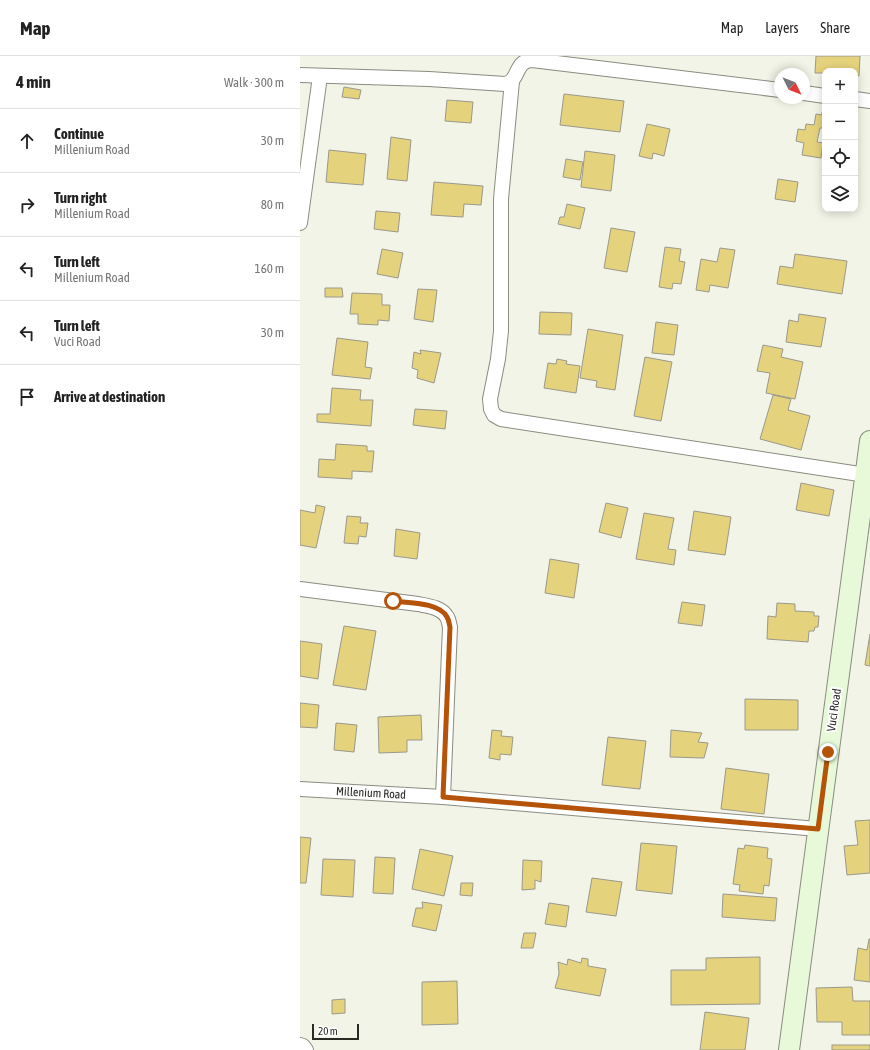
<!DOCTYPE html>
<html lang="en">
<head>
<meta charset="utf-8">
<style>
	:root { --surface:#fff; --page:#f6f6f6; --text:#222; --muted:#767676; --line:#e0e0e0 }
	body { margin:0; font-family:"Asap Condensed",sans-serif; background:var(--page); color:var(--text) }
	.controls { position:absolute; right:12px; top:12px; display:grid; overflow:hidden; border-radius:8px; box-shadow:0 2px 10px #0003 }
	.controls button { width:36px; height:36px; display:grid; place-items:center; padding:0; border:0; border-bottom:1px solid var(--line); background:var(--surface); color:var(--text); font:20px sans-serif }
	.compass { position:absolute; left:474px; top:12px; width:36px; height:36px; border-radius:50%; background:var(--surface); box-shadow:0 2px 10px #0003; rotate:132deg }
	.scale { position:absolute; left:12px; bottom:10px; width:47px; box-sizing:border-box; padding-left:4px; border:2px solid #2a2a25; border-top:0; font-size:11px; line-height:14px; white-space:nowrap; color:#2a2a25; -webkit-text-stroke:3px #fff; paint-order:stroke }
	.stop { position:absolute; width:12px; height:12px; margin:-9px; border:3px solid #b45309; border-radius:50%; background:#fff }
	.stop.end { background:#b45309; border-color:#fff; box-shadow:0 1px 4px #0008 }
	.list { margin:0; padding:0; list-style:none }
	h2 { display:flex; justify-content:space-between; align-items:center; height:52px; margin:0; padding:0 16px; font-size:17px }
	h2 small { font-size:13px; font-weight:400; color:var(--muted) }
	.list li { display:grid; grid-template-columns:26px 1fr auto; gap:12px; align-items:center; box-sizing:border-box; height:64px; padding:0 16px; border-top:1px solid var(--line) }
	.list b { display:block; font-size:15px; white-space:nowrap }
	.list p { margin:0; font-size:13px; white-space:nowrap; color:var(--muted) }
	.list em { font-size:13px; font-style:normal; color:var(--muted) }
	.icon { flex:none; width:22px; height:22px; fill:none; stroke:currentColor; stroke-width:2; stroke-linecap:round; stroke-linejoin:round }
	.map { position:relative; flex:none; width:570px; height:994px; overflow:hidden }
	header { display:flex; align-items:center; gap:24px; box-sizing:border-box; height:56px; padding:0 20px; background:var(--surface); border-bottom:1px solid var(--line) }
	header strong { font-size:19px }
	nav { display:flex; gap:22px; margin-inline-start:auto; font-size:14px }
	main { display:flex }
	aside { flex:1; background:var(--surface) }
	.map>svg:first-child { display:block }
	.building { fill:#e5d27c; stroke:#9b988c }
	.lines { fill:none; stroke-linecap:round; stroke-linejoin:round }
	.street-casing { stroke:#8a8c80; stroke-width:16 }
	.secondary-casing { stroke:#8a8c80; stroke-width:22 }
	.street { stroke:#fff; stroke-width:14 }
	.secondary { stroke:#e7f9d9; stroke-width:20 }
	.route { stroke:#b45309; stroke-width:5 }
	.labels { text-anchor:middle; stroke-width:4; stroke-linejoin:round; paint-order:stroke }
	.street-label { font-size:12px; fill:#2a2a25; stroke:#fff }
</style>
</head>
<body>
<header>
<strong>Map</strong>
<nav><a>Map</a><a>Layers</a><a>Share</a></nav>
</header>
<main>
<aside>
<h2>4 min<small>Walk · 300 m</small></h2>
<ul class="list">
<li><svg class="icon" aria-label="ahead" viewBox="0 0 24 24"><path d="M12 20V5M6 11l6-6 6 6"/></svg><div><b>Continue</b><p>Millenium Road</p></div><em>30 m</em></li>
<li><svg class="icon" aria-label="right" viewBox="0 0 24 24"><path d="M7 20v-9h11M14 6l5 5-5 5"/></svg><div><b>Turn right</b><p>Millenium Road</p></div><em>80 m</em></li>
<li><svg class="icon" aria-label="left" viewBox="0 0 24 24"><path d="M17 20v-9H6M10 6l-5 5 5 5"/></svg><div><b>Turn left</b><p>Millenium Road</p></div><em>160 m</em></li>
<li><svg class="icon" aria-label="left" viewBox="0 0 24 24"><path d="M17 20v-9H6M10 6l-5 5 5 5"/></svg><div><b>Turn left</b><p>Vuci Road</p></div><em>30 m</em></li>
<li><svg class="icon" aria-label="arrive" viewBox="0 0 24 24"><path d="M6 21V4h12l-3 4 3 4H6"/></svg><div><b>Arrive at destination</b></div></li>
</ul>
</aside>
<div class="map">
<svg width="570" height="994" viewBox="0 0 570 994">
	<rect width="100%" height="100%" fill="#f1f4e6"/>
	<g class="building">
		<path d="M516 0H560L559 20 555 19V15H525V17H515Z"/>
		<path d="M44 31 61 34 59 43 42 41Z"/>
		<path d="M264 38 324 45 320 76 260 69Z"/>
		<path d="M147 44 173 46 171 67 145 65Z"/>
		<path d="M522 56H525V72H520L517 86 523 87 521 102 502 99 504 87 496 85 498 73 505 74 506 68 514 69 516 58 522 59Z"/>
		<path d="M347 68 370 73 364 100 353 97 352 103 339 100Z"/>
		<path d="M91 81 111 84 107 125 87 123Z"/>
		<path d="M29 94 66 98 63 129 26 126Z"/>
		<path d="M285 95 315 99 311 135 281 131Z"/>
		<path d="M266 103 283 106 280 124 263 121Z"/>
		<path d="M478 123 498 126 495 146 475 143Z"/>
		<path d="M134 126 183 130 181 149 164 148 163 161 131 159Z"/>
		<path d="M267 148 285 152 280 173 258 168 260 161H264Z"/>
		<path d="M76 155 100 157 98 176 74 173Z"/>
		<path d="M311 172 335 176 327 216 304 212Z"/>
		<path d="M365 191 381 193 379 205 385 206 381 228 373 227 372 233 359 231Z"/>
		<path d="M420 192 435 194 428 232 410 229 409 236 396 234 401 203 417 206Z"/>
		<path d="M82 193 103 197 98 222 77 218Z"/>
		<path d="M495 198 547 205 542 238 477 228 480 210 493 212Z"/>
		<path d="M25 232H42L43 241H25Z"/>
		<path d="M118 233 137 234 133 266 114 263Z"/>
		<path d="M52 237 82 238V249H90L89 265 78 264V269L58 268V258H50Z"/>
		<path d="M240 256 272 257 271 279 239 278Z"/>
		<path d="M499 258 526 262 521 291 486 286 489 264 498 266Z"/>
		<path d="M356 266 378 269 374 299 352 297Z"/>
		<path d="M288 273 323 279 315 334 296 331 297 325 280 322Z"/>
		<path d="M37 282 68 286 65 311 72 312 70 323 32 319Z"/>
		<path d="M463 289 483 293 481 301 503 306 495 343 466 337 470 317 457 315Z"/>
		<path d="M120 294 141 297 134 327 117 322 118 314 112 312 114 296 121 298Z"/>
		<path d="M345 301 372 306 361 365 334 360Z"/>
		<path d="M257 303 267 305 266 308 280 310 276 337 244 332 248 307 256 308Z"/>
		<path d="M32 332 61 334 60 344H73L71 370 17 366V358H30Z"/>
		<path d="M473 339 491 343 488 354 510 360 501 394 460 383Z"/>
		<path d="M115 353 147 355 145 373 113 369Z"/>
		<path d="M36 388 67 390V395H74L72 416 52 415V423L18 421 19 403 35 404Z"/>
		<path d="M501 427 534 434 529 460 496 454Z"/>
		<path d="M306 447 328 452 321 482 299 476Z"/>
		<path d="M16 449 25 451 16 492 0 489V454L15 457Z"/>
		<path d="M394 455 431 461 425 499 388 494Z"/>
		<path d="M344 457 374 462 368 493 376 494 374 509 336 503Z"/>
		<path d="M47 460 61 461 60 467H68L66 481 59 480 58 488 44 487Z"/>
		<path d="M96 473 120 477 117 503 94 500Z"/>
		<path d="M250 503 279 508 274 542 245 537Z"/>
		<path d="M382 546 405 549 402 570 378 567Z"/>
		<path d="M477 547 495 548V555L514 556V560H519L518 571H515L514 575H509L508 586 467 583 468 560 476 561Z"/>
		<path d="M44 570 76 575 66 634 33 629Z"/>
		<path d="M570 578V610L565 609Z"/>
		<path d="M0 585 22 588 18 623 0 620Z"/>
		<path d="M445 643 498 644V674H445Z"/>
		<path d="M0 647 19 649 17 672 0 671Z"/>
		<path d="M121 659 122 684H107V696L79 697 78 661Z"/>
		<path d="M36 667 57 669 54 696 34 694Z"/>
		<path d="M192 674 202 675 201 680 213 681 211 699 200 698V704L189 702Z"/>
		<path d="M371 674 402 677 398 686 408 687 404 702 370 701Z"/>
		<path d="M308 681 346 685 340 733 302 729Z"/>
		<path d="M426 712 469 718 464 758 421 753Z"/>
		<path d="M570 764V817L547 819 544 790 558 789 555 765Z"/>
		<path d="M0 781 11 782 6 827H0Z"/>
		<path d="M341 787 377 790 372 838 336 834Z"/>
		<path d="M445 789 468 792 467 802 472 803 469 830 464 829 463 838 439 835 440 829 433 828 438 792 444 793Z"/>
		<path d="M120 793 153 800 144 840 112 833Z"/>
		<path d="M75 801 95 802 93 838 73 837Z"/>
		<path d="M23 803 55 804 53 841 21 839Z"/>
		<path d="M223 804 242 805 241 826 235 824V833L222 834Z"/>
		<path d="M292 822 322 826 316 860 286 856Z"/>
		<path d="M161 827H173L172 840 160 839Z"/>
		<path d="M423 838 477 842 475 865 422 861Z"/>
		<path d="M122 846 142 849 136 875 112 870 116 852H123Z"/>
		<path d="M249 847 269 850 266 871 245 868Z"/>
		<path d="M224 877H236L233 892H221Z"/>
		<path d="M569 883H570V926L554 924 558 892 567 894Z"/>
		<path d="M460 901V948L371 949V914H406V902Z"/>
		<path d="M282 902 288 903V910L306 913 300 940 255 932 259 918 258 906 267 909 268 903 281 907Z"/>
		<path d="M157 925 158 968 122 969V926Z"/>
		<path d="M552 931 553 945H570V979H542V966H517L516 932Z"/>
		<path d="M45 943V957L32 958V944Z"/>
		<path d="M405 956 449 962 445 994H400Z"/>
		<rect x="532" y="989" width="38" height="5"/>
	</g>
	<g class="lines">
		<g class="street-casing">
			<g id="street">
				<path d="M0 19 129 23 205 28C220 25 214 5 232 4L480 34"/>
				<path d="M212 25 201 143V275L198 303 190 343 191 353 194 359 201 363 566 419"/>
				<path d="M504 37 525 40"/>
				<path d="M555 43 570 45"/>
				<path d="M0 167 20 20"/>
				<path d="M0 533 118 548C128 550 141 551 147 561 149 564 149 568 150 571L143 741"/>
				<path d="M0 733 143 741 518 773"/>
				<path d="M0 989 3 990 6 994"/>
			</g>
		</g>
		<g class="secondary-casing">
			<path id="secondary" d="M489 994 570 385"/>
		</g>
		<use href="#street" class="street"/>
		<use href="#secondary" class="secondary"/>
	</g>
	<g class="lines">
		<path class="route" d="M93 545C108 547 139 546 147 561 149 564 149 568 150 571L143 741 518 773 528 696"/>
	</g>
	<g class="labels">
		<g class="street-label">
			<text transform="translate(534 654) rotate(-82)" y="4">Vuci Road</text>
			<text transform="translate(71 737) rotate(3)" y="4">Millenium Road</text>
		</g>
	</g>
</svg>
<div class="controls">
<button>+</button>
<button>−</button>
<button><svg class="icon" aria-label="locate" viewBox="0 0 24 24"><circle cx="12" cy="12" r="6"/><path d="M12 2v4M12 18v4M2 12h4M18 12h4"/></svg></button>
<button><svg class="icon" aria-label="layers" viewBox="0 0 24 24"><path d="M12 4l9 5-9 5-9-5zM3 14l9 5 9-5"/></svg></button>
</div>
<svg class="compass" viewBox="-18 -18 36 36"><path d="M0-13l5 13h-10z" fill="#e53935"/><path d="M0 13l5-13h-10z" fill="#767676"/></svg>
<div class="scale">20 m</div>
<div class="stop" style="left:93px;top:545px"></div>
<div class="stop end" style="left:528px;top:696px"></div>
</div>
</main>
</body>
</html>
